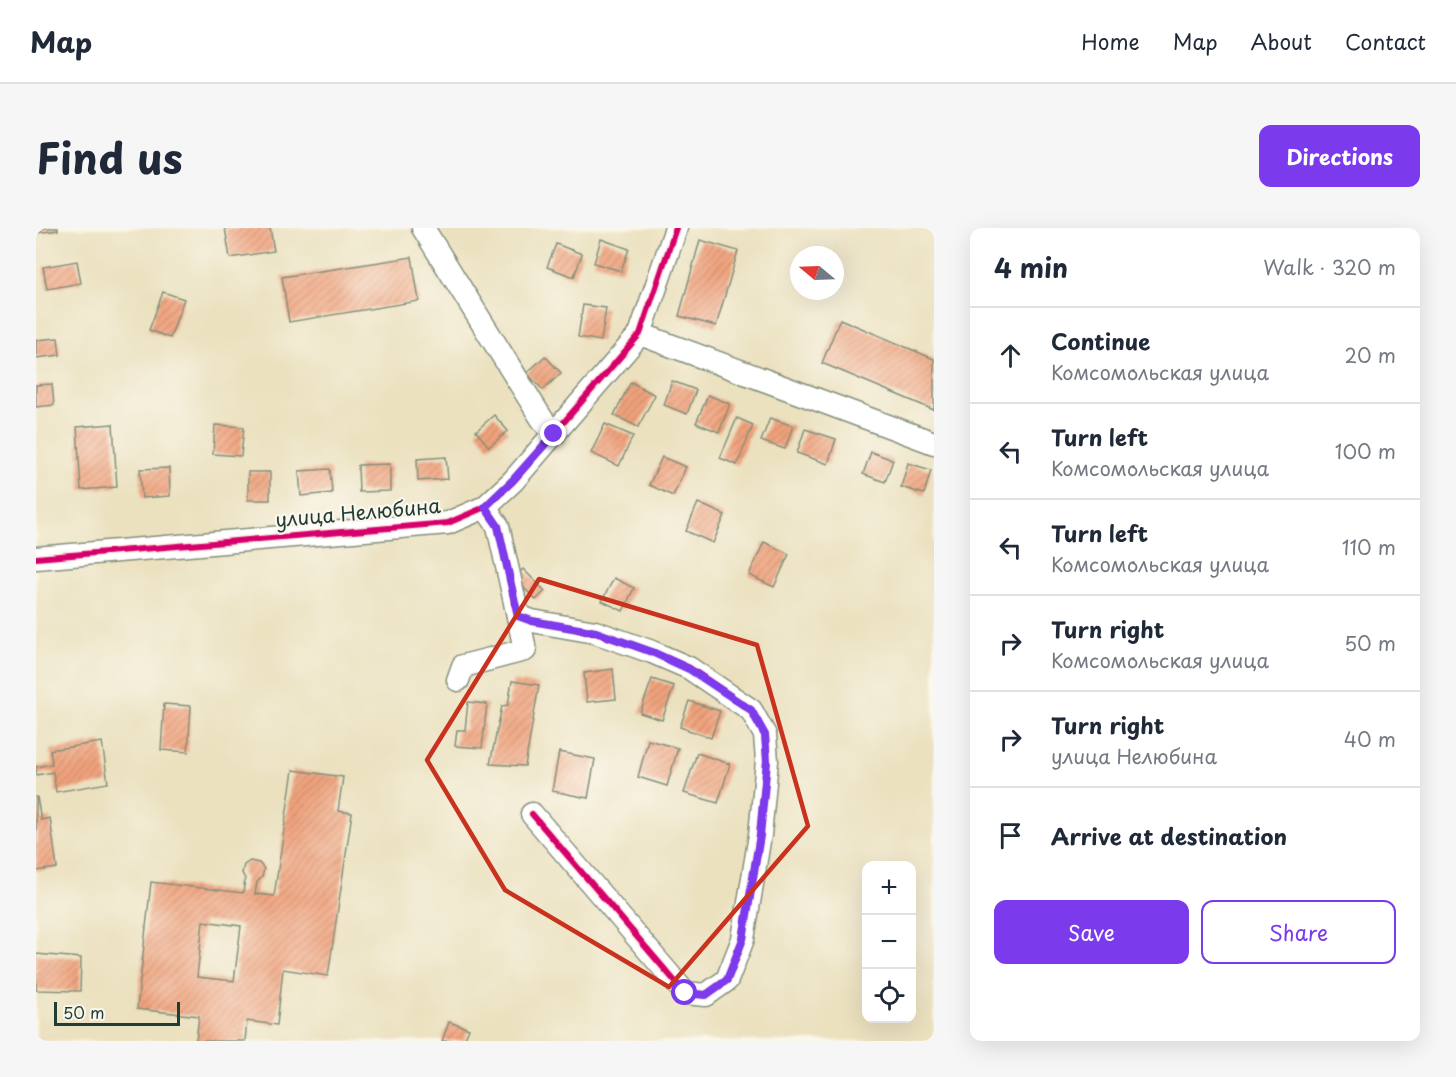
<!DOCTYPE html>
<html lang="en">
<head>
<meta charset="utf-8">
<style>
	:root { --surface:#fff; --page:#f6f6f7; --text:#1f2937; --muted:#747a83; --line:#e0e1e3; --accent:#7c3aed }
	body { margin:0; font-family:"Playpen Sans",sans-serif; background:var(--page); color:var(--text) }
	.controls { position:absolute; right:18px; bottom:18px; display:grid; overflow:hidden; border-radius:12px; box-shadow:0 6px 24px #0002 }
	.controls button { width:54px; height:54px; display:grid; place-items:center; padding:0; border:0; border-bottom:2px solid var(--line); background:var(--surface); color:var(--text); font:30px sans-serif }
	.compass { position:absolute; left:754px; top:18px; width:54px; height:54px; border-radius:50%; background:var(--surface); box-shadow:0 6px 24px #0002; rotate:289deg }
	.scale { position:absolute; left:18px; bottom:15px; width:126px; box-sizing:border-box; padding-left:6px; border:3px solid #1f3d34; border-top:0; font-size:16px; line-height:21px; white-space:nowrap; color:#1f3d34; -webkit-text-stroke:4px #fbf7ec; paint-order:stroke }
	.stop { position:absolute; width:18px; height:18px; margin:-14px; border:4px solid #7c3aed; border-radius:50%; background:#fff }
	.stop.end { background:#7c3aed; border-color:#fff; box-shadow:0 2px 6px #0008 }
	.list { margin:0; padding:0; list-style:none }
	h2 { display:flex; justify-content:space-between; align-items:center; height:78px; margin:0; padding:0 24px; font-size:26px }
	h2 small { font-size:20px; font-weight:400; color:var(--muted) }
	.list li { display:grid; grid-template-columns:39px 1fr auto; gap:18px; align-items:center; box-sizing:border-box; height:96px; padding:0 24px; border-top:2px solid var(--line) }
	.list b { display:block; font-size:22px; white-space:nowrap }
	.list p { margin:0; font-size:20px; white-space:nowrap; color:var(--muted) }
	.list em { font-size:20px; font-style:normal; color:var(--muted) }
	.actions { display:flex; gap:12px; padding:18px 24px }
	.actions a { flex:1; padding:14px 0; border:2px solid var(--accent); border-radius:12px; text-align:center; font-size:21px; color:var(--accent) }
	.actions .main { background:var(--accent); color:#fff }
	.icon { flex:none; width:33px; height:33px; fill:none; stroke:currentColor; stroke-width:2; stroke-linecap:round; stroke-linejoin:round }
	.map { position:relative; flex:none; width:898px; height:813px; overflow:hidden; border-radius:12px }
	header { display:flex; align-items:center; gap:36px; box-sizing:border-box; height:84px; padding:0 30px; background:var(--surface); border-bottom:2px solid var(--line) }
	header strong { font-size:28px }
	nav { display:flex; gap:33px; margin-inline-start:auto; font-size:21px }
	.intro { display:flex; align-items:center; justify-content:space-between; box-sizing:border-box; height:144px; padding:0 36px }
	h1 { margin:0; font-size:42px }
	.button { padding:15px 27px; border-radius:12px; background:var(--accent); color:#fff; font-size:21px; font-weight:700 }
	main { display:flex; gap:36px; padding:0 36px }
	aside { flex:1; background:var(--surface); border-radius:12px; box-shadow:0 6px 24px #0002 }
	.map>svg:first-child { display:block }
	.building { fill:url(#building-hatch); fill-rule:evenodd }
	.lines { fill:none; stroke-linecap:round; stroke-linejoin:round }
	.minor-casing { stroke:#858f7a; stroke-width:25 }
	.minor { stroke:#fff; stroke-width:22 }
	.cycleway-casing { stroke:#fbf7ec; stroke-width:10 }
	.cycleway { stroke:#d6006c; stroke-width:6 }
	.route { stroke:#7c3aed; stroke-width:8 }
	.marked { fill:none; stroke:#c8321e; stroke-width:4.5; stroke-linejoin:round }
	.labels { text-anchor:middle; stroke-width:4.5; stroke-linejoin:round; paint-order:stroke }
	.street-label { font-size:20px; fill:#1f3d34; stroke:#fbf7ec }
</style>
</head>
<body>
<header>
<strong>Map</strong>
<nav><a>Home</a><a>Map</a><a>About</a><a>Contact</a></nav>
</header>
<div class="intro"><h1>Find us</h1><a class="button">Directions</a></div>
<main>
<div class="map">
<svg width="898" height="813" viewBox="0 0 898 813">
	<defs>
		<pattern id="building-hatch" width="6" height="6" patternUnits="userSpaceOnUse" patternTransform="scale(1.5)"><rect width="6" height="6" fill="#f2a37d"/><path d="M-1 1l2-2M0 6l6-6M5 7l2-2" fill="none" stroke="#c38667"/></pattern>
	</defs>
	<rect width="100%" height="100%" fill="#fbf7ec"/>
	<filter id="ink" filterUnits="userSpaceOnUse"><feTurbulence type="fractalNoise" baseFrequency=".0167" numOctaves="2"/><feDisplacementMap in="SourceGraphic" scale="12" xChannelSelector="R" yChannelSelector="G"/><feConvolveMatrix kernelMatrix="1 2 1 2 8 2 1 2 1" color-interpolation-filters="sRGB"/></filter>
	<filter id="wash" filterUnits="userSpaceOnUse"><feTurbulence type="fractalNoise" baseFrequency=".008" numOctaves="4" result="noise"/><feDisplacementMap in="SourceGraphic" scale="24" xChannelSelector="R" yChannelSelector="G"/><feGaussianBlur stdDeviation="1.35" result="paint"/><feColorMatrix in="noise" values="0 0 0 0 0 0 0 0 0 0 0 0 0 0 0 0 0 1.4 0 .05"/><feComposite in="paint" operator="in"/></filter>
	<g filter="url(#wash)">
		<rect width="100%" height="100%" fill="#ebe1bf"/>
		<g id="blocks">
			<g class="building">
				<path d="M0 0H22V2L0 5Z"/>
				<path d="M189 0H234L238 23 194 30Z"/>
				<path d="M565 11 593 21 585 43 558 35Z"/>
				<path d="M664 12 702 23 680 98 643 88Z"/>
				<path d="M520 16 546 26 538 49 511 39Z"/>
				<path d="M376 29 383 73 253 94 246 49Z"/>
				<path d="M41 33 45 55 11 61 7 39Z"/>
				<path d="M127 64 148 71 134 110 113 102Z"/>
				<path d="M547 77 570 80 565 113 542 109Z"/>
				<path d="M804 91 898 131V182L786 135Z"/>
				<path d="M22 110 24 127 0 130V112Z"/>
				<path d="M509 128 525 145 507 162 491 145Z"/>
				<path d="M636 153 660 162 651 186 628 177Z"/>
				<path d="M595 154 619 167 602 199 578 187Z"/>
				<path d="M16 156 18 177 0 179V157Z"/>
				<path d="M672 167 694 176 683 204 660 195Z"/>
				<path d="M458 187 472 203 453 219 440 203Z"/>
				<path d="M701 190 717 197 701 237 684 230Z"/>
				<path d="M734 190 757 198 749 221 725 213Z"/>
				<path d="M77 196 81 259 45 262 41 199Z"/>
				<path d="M569 196 597 208 583 238 555 225Z"/>
				<path d="M179 197 208 199 205 228 177 226Z"/>
				<path d="M769 201 800 211 792 236 761 225Z"/>
				<path d="M835 224 857 232 849 254 827 246Z"/>
				<path d="M410 229 412 251 382 253 381 231Z"/>
				<path d="M626 229 650 239 637 268 613 257Z"/>
				<path d="M872 235 895 242 888 266 865 259Z"/>
				<path d="M354 236V263L323 264 322 237Z"/>
				<path d="M133 240 134 268 106 270 104 241Z"/>
				<path d="M294 241 296 265 265 268 263 243Z"/>
				<rect x="212" y="244" width="22" height="28"/>
				<path d="M662 275 689 287 677 315 650 303Z"/>
				<path d="M728 314 753 326 738 359 713 347Z"/>
				<path d="M487 341 509 363 500 372 478 350Z"/>
				<path d="M578 350 598 360 587 383 566 373Z"/>
				<path d="M577 441 580 471 551 474 548 445Z"/>
				<path d="M616 451 638 458 626 492 604 485Z"/>
				<path d="M476 453 503 457 489 538 454 536 466 478 472 477Z"/>
				<path d="M653 473 684 483 675 510 644 499Z"/>
				<path d="M432 474 451 476 446 520 419 518 421 502H429Z"/>
				<path d="M128 476 155 478 152 524 125 522Z"/>
				<path d="M612 512 642 520 631 558 602 549Z"/>
				<path d="M66 514 72 555 20 564 17 544 0 547V539L16 536 14 522Z"/>
				<path d="M523 524 559 531 552 570 516 563Z"/>
				<path d="M661 525 694 536 682 575 648 565Z"/>
				<path d="M257 542 307 549 302 583 316 585 292 748 247 741 241 797 211 793 209 813H160L163 788 101 781 115 654 207 665 209 651 206 645 208 637 214 633 223 635 228 641 226 649 221 654 219 666 238 668ZM167 693 205 698 198 753 161 749Z"/>
				<path d="M0 569H1L5 592 14 590 21 640 0 643Z"/>
				<path d="M0 726 45 730 44 763 0 762Z"/>
				<path d="M413 794 433 801 428 813H406Z"/>
			</g>
		</g>
	</g>
	<g filter="url(#ink)">
		<use href="#blocks" fill-opacity="0" stroke="#858f7a" stroke-width="1.5"/>
		<g class="lines">
			<g class="minor-casing">
				<g id="minor">
					<path d="M387 0 506 191 518 206"/>
					<path d="M604 106 898 215"/>
					<path d="M449 279 462 298 482 388 496 393 559 404 616 424 653 440 715 482 729 507 731 533 724 607 707 711 691 752 670 767 649 765 496 586"/>
					<path d="M0 330 412 295 449 279 477 253 604 106 640 0"/>
					<path d="M422 452 427 438 489 422 482 388"/>
				</g>
			</g>
			<use href="#minor" class="minor"/>
			<g class="cycleway-casing">
				<g id="cycleway">
					<path d="M449 279 462 298 482 388 496 393 559 404 616 424 653 440 715 482 729 507 731 533 724 607 707 711 691 752 670 767 649 765 496 586"/>
					<path d="M0 330 412 295 449 279 477 253 604 106 640 0"/>
				</g>
			</g>
			<use href="#cycleway" class="cycleway"/>
		</g>
	</g>
	<g class="lines" filter="url(#ink)">
		<path class="route" d="M518 206 477 252 449 279 462 298 482 388 496 393 560 404 616 424 653 441 715 482 729 507 731 533 724 607 707 711 691 752 670 767 649 765"/>
	</g>
	<path class="marked" d="M503 351 721 417 772 598 633 759 469 662 391 532Z"/>
	<g class="labels">
		<g class="street-label">
			<text transform="translate(322 285) rotate(-5)" y="7">улица Нелюбина</text>
		</g>
	</g>
</svg>
<div class="controls">
<button>+</button>
<button>−</button>
<button><svg class="icon" aria-label="locate" viewBox="0 0 24 24"><circle cx="12" cy="12" r="6"/><path d="M12 2v4M12 18v4M2 12h4M18 12h4"/></svg></button>
</div>
<svg class="compass" viewBox="-18 -18 36 36"><path d="M0-13l5 13h-10z" fill="#e53935"/><path d="M0 13l5-13h-10z" fill="#747a83"/></svg>
<div class="scale">50 m</div>
<div class="stop" style="left:649px;top:765px"></div>
<div class="stop end" style="left:518px;top:206px"></div>
</div>
<aside>
<h2>4 min<small>Walk · 320 m</small></h2>
<ul class="list">
<li><svg class="icon" aria-label="ahead" viewBox="0 0 24 24"><path d="M12 20V5M6 11l6-6 6 6"/></svg><div><b>Continue</b><p>Комсомольская улица</p></div><em>20 m</em></li>
<li><svg class="icon" aria-label="left" viewBox="0 0 24 24"><path d="M17 20v-9H6M10 6l-5 5 5 5"/></svg><div><b>Turn left</b><p>Комсомольская улица</p></div><em>100 m</em></li>
<li><svg class="icon" aria-label="left" viewBox="0 0 24 24"><path d="M17 20v-9H6M10 6l-5 5 5 5"/></svg><div><b>Turn left</b><p>Комсомольская улица</p></div><em>110 m</em></li>
<li><svg class="icon" aria-label="right" viewBox="0 0 24 24"><path d="M7 20v-9h11M14 6l5 5-5 5"/></svg><div><b>Turn right</b><p>Комсомольская улица</p></div><em>50 m</em></li>
<li><svg class="icon" aria-label="right" viewBox="0 0 24 24"><path d="M7 20v-9h11M14 6l5 5-5 5"/></svg><div><b>Turn right</b><p>улица Нелюбина</p></div><em>40 m</em></li>
<li><svg class="icon" aria-label="arrive" viewBox="0 0 24 24"><path d="M6 21V4h12l-3 4 3 4H6"/></svg><div><b>Arrive at destination</b></div></li>
</ul>
<div class="actions"><a class="main">Save</a><a>Share</a></div>
</aside>
</main>
</body>
</html>
